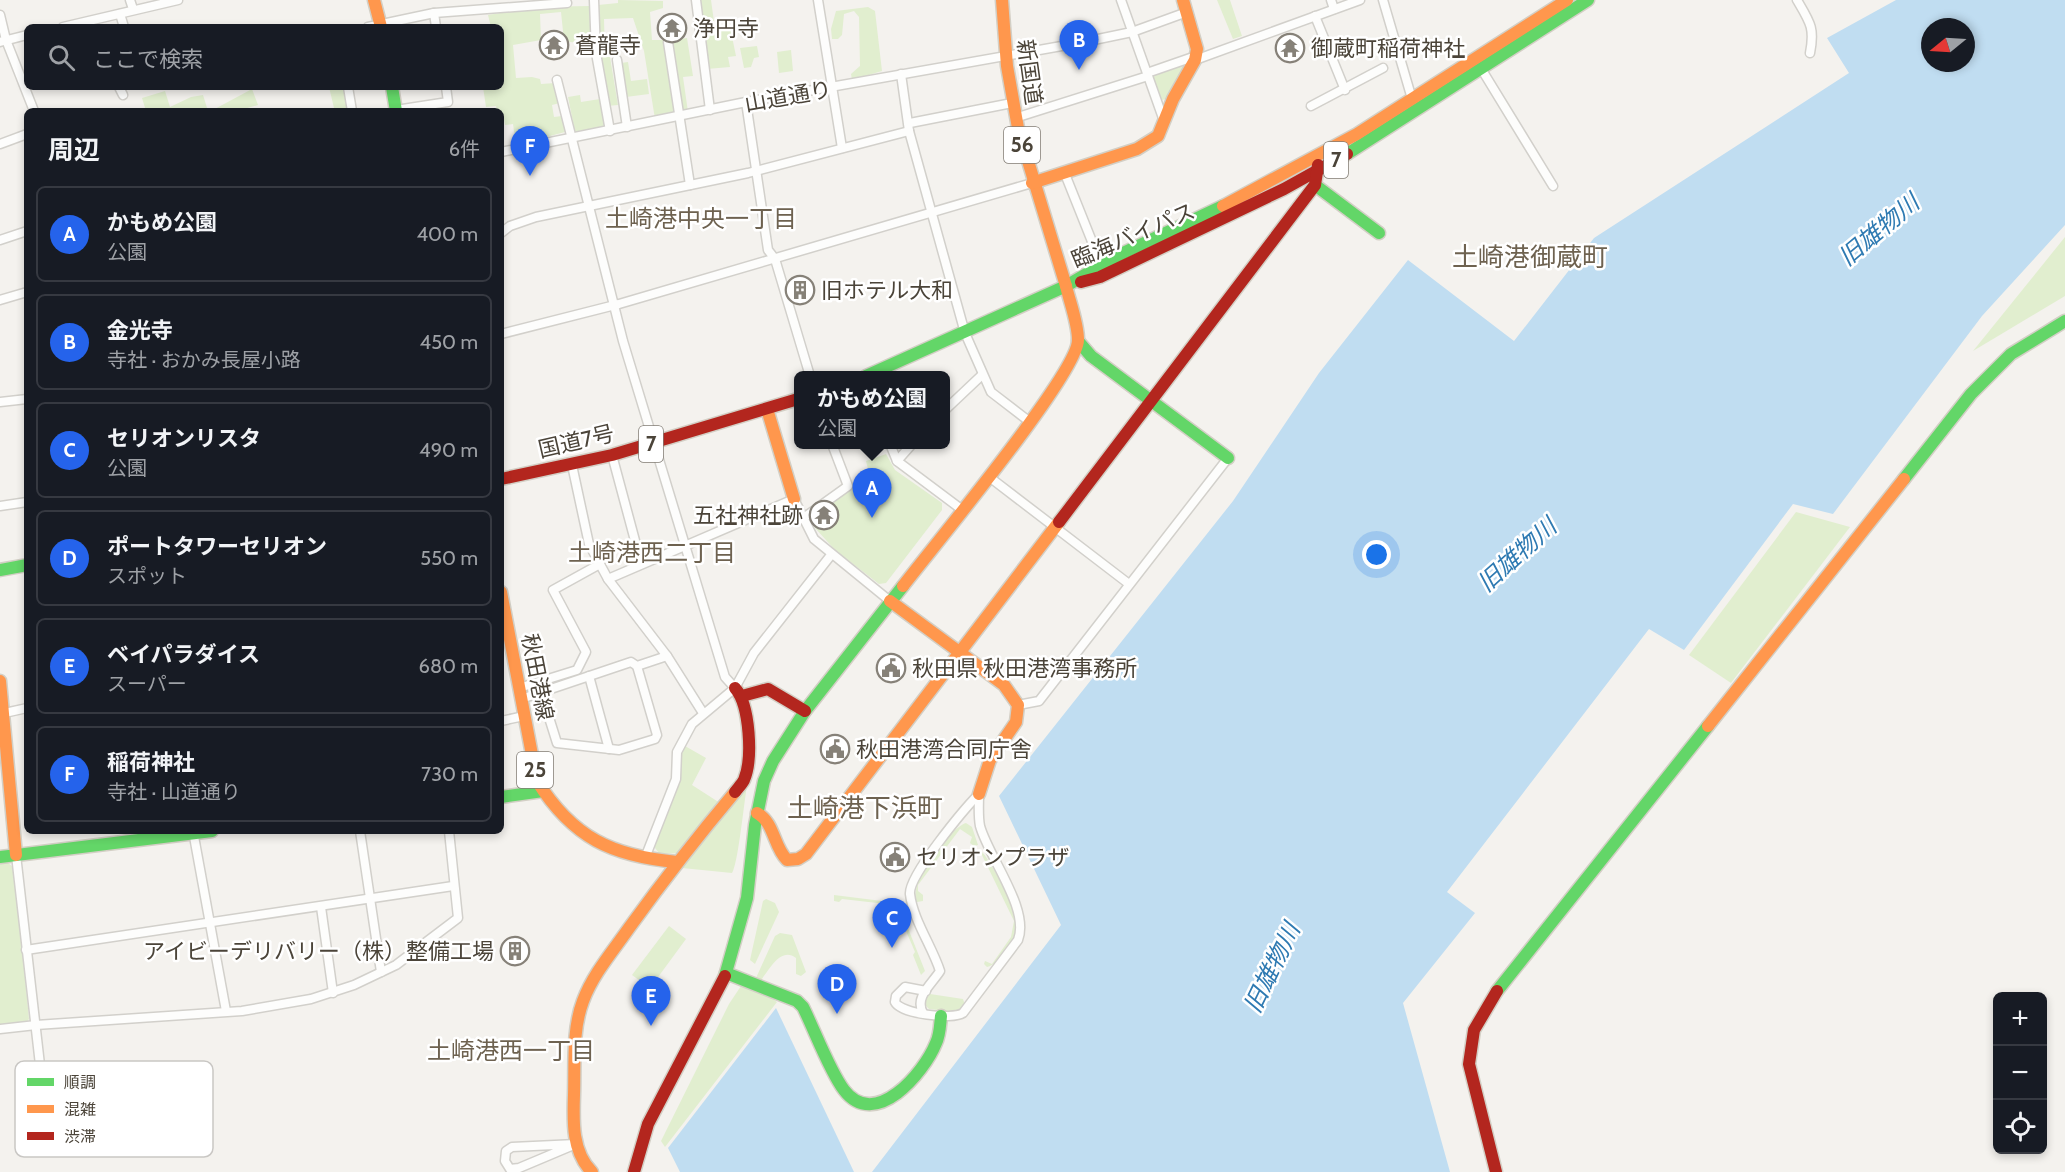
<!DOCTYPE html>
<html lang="ja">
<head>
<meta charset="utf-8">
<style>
	:root { --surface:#171b24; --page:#242831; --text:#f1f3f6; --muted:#9ea1a6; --line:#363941; --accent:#2563eb }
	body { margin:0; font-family:Cabin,"Noto Sans JP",sans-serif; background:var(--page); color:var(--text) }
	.controls { position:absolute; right:18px; bottom:18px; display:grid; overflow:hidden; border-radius:9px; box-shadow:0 3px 9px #0003 }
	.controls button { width:54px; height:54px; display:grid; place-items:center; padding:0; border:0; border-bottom:2px solid var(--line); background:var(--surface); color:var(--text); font:30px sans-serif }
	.compass { position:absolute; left:1921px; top:18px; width:54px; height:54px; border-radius:50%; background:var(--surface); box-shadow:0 3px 9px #0003; rotate:252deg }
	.you { position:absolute; left:1377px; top:555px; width:21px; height:21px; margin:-15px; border:4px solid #fff; border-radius:50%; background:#1a73e8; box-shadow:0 0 0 9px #1a73e833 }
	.badge { display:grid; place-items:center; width:39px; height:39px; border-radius:50%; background:var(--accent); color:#fff; font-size:20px; font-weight:700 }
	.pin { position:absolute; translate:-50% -50px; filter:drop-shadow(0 2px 3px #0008) }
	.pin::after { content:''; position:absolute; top:32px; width:21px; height:18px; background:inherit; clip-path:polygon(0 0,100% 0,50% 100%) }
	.popup { position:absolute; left:794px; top:371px; width:156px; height:78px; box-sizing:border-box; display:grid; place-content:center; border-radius:9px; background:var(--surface); filter:drop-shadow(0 2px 4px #0005); font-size:20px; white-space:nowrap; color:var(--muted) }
	.popup b { font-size:22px; color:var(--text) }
	.popup::after { content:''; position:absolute; left:50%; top:100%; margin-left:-12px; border:12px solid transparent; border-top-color:var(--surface) }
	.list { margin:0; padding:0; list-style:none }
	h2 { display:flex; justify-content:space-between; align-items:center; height:78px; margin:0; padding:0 24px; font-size:26px }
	h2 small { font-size:20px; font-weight:400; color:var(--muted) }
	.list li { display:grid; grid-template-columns:39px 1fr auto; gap:18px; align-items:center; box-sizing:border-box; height:96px; margin:0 12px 12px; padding:0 12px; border:2px solid var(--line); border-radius:9px }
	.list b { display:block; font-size:22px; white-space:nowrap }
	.list p { margin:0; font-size:20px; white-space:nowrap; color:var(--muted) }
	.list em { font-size:20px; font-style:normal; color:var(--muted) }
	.icon { flex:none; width:33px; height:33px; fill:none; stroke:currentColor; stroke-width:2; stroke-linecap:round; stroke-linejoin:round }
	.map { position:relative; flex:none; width:2065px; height:1172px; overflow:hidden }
	.search { position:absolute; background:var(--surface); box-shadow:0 3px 9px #0003; left:24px; top:24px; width:480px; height:66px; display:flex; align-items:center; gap:15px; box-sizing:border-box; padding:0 21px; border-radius:9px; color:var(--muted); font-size:22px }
	.panel { position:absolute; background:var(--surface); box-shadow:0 3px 9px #0003; left:24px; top:108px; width:480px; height:726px; border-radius:9px }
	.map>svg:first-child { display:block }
	.green { fill:#e1eecf }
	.water { fill:#c0ddf1; fill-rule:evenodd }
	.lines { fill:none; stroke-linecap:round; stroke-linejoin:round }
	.street-casing { stroke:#d2d0cb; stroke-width:11 }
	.fast-casing { stroke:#d3cfc5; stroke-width:15 }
	.slow-casing { stroke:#d3cfc5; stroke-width:15 }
	.jam-casing { stroke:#d3cfc5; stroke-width:15 }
	.street { stroke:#fdfdfc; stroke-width:8 }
	.fast { stroke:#63d668; stroke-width:12 }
	.slow { stroke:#ff974d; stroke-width:12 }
	.jam { stroke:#b3261e; stroke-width:12 }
	.labels { text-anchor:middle; stroke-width:5; stroke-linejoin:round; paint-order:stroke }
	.shield { fill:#fff; stroke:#817c74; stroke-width:1.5 }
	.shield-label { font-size:21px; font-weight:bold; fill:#4b4439 }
	.poi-label { font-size:22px; fill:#4b4439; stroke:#fff; text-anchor:start }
	.street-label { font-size:22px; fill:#4b4439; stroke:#fff }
	.neighbourhood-label { font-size:24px; fill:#6e6250; stroke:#fff }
	.water-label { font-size:24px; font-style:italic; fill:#2e7ab2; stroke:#fff }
	.quarter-label { font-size:26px; fill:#6e6250; stroke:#fff }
	.key { fill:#fff; stroke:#c9c7c4; stroke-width:1.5 }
	.key-label { font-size:16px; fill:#4b4439 }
</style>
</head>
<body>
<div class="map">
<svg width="2065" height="1172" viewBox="0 0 2065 1172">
	<rect width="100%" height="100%" fill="#f4f2ee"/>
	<g class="green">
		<path d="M618 0 663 1V8L650 12 652 40H665L677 114 655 119 644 51 633 18 604 19 605 57H610L618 105 607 106 599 56 598 5 618 3Z"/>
		<path d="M698 0H711L715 29 730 27 736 56 728 57 730 67 707 69Z"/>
		<path d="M1217 0H1230L1242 36 1233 39Z"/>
		<path d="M589 6 592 45 564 41 561 12 540 14 541 40 513 45 516 78 532 77 540 79 541 84 555 83 560 103 552 105 554 117 562 116 565 132 516 145 513 124 505 125 503 114 497 111 496 106 486 107 483 87H501V27H491L488 15 534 7Z"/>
		<path d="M868 7 875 11 882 71 852 80 851 74 860 66 859 17 854 11 844 14 842 35 838 39H832L831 29 836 11Z"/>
		<path d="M687 38 693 76 683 77 688 112 680 113 671 40Z"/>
		<path d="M757 46 759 57 754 58 751 67 744 68 740 48Z"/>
		<path d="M791 50 793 71 779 73 777 52Z"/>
		<path d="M628 62 631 81 647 79 649 94 626 97 621 63Z"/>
		<path d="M1181 64 1183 67 1166 99 1162 100 1158 97 1152 74Z"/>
		<path d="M329 87H345L349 111H321L334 108Z"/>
		<path d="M252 89 258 105 237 111H211Z"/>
		<path d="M165 91 170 107 191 97 203 95 208 111H146L142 98Z"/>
		<path d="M580 95 581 102 600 99 605 128 575 132 568 97Z"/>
		<path d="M2065 237V296L1973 351Z"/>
		<path d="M886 454 895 470 942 503V510L886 583 879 584 835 550 807 519 870 477 866 461Z"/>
		<path d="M1796 512 1850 527 1731 683 1689 655Z"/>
		<path d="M685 746 706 758 692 785 720 803 680 853 660 854 655 848V840L681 778 680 758Z"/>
		<path d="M747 786C744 802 738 865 732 873L682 868Z"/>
		<path d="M966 823 972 827 978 845 974 846 970 843 972 837 960 829 918 885V891L923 895V901L917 902C907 885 949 828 966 823Z"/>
		<path d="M981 851C989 857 1017 911 1017 922 1018 936 1001 964 987 967L984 964 985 961 992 964 1011 937 1014 921 981 853 976 854Z"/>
		<path d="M6 861 15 869 29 1019 25 1024 0 1026V862Z"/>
		<path d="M834 895 898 903 925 971 921 975 913 955 915 952 895 905 842 899 839 902 834 901Z"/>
		<path d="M766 899 775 903 779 912 755 964 750 960 763 901Z"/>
		<path d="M669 926 686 939 650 988 632 975Z"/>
		<path d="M780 933 792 935 806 972 801 976 796 974V958C781 946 769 970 761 980L756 978 775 936Z"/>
		<path d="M741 986 767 995 777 1002 665 1147 661 1141 729 1004Z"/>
		<path d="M930 994 963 999 965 1005 955 1012 929 1009 925 1005V998Z"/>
	</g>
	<g class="water">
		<path d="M1896 0H2065V225L1982 316 1833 514 1793 504 1684 650 1649 629 1447 892 1475 913 1403 1003 1450 1172H872L1061 925 999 796 1233 501 1319 373 1408 260 1514 341 1594 238 1849 73 1827 38ZM1930 27H1966V63H1930Z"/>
		<path d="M776 1008 854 1172H680L668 1148Z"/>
	</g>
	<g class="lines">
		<g class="street-casing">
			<g id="street">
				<path d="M130 0 133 9"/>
				<path d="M594 0 596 53 610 131"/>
				<path d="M696 0 710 110"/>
				<path d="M818 0 842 148"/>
				<path d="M1121 0 1164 121"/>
				<path d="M1331 0 1334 9"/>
				<path d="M1383 0 1412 99"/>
				<path d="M1797 0C1810 22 1815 28 1810 53"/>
				<path d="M120 14 124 27"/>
				<path d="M0 15 6 40 34 111"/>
				<path d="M1315 16 1345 90"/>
				<path d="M63 27 178 0"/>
				<path d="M368 27 434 13"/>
				<path d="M436 27 434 13 567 3"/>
				<path d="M0 42 27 35"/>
				<path d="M668 42 690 185"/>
				<path d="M617 60 627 127"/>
				<path d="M1195 60 1360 0"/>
				<path d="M1482 70 1553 186"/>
				<path d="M1147 73 1196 56"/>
				<path d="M901 74 909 131 965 333 991 392 1030 422"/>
				<path d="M557 80 623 341 725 677 735 688"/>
				<path d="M119 87 123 95"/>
				<path d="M348 87 352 111"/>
				<path d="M746 102 768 250 775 259 810 376"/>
				<path d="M1311 106 1383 68"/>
				<path d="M396 110 448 102 446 87"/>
				<path d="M1015 118 1148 76"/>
				<path d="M910 123 1012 103"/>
				<path d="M0 144 27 134"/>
				<path d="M501 152 746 102 1084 42 1132 32 1187 12"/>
				<path d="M1065 174 1101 264"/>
				<path d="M501 233 510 226 536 217 748 173 909 131"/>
				<path d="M0 240 27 231"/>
				<path d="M0 300 27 292"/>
				<path d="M501 334 619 304 1032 183"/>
				<path d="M0 402 27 399"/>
				<path d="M946 409 982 375"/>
				<path d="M890 444 897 461 961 509"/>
				<path d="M612 455 641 563"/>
				<path d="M897 461 912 444"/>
				<path d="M572 465 589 544 608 579 667 656 703 713"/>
				<path d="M988 476 1129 584"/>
				<path d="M0 506 27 502"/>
				<path d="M802 519 848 486 832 444"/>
				<path d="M608 579 794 499 814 539 890 601"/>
				<path d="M589 676 609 749"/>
				<path d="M519 688 577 670 586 652 553 590 600 564"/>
				<path d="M541 692 557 743 619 750 655 739 657 735 637 666"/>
				<path d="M521 699 631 662 637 666 667 656"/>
				<path d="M1018 705 1039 701 1228 458"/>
				<path d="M0 714 27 708"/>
				<path d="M501 721 524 716"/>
				<path d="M193 831 226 1011"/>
				<path d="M360 831 381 972"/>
				<path d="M16 855 43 1091 45 1147"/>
				<path d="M645 858 676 779 677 752 692 724 735 688 754 653 831 555"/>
				<path d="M321 907 333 993"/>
				<path d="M26 950 453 886"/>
				<path d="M926 991 905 987 896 996 895 1002C901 1014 952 1020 963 1013L1018 940C1030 909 989 858 980 826 978 816 979 804 979 794"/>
				<path d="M923 1013C914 997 932 984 940 971 932 946 913 920 910 894 908 876 965 808 979 794"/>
				<path d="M0 1029 36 1025 242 1011 311 999 354 985 396 965 458 918 449 831"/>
				<path d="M576 1144 519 1168 510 1169 505 1161 506 1151 512 1147Z"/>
			</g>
		</g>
		<g class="fast-casing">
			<g id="fast">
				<path d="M392 87 396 111"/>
				<path d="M1347 154 1588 0"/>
				<path d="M1315 185 1379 233"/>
				<path d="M1078 341 1091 356 1228 458"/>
				<path d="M866 376 1066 286 1119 255 1223 206"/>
				<path d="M1904 479 1971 394 2011 354 2065 321"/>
				<path d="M0 570 27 565"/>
				<path d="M501 797 543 791"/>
				<path d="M0 857 212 831"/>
				<path d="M726 973 797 1001 803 1007C814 1029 830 1072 844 1090 875 1131 924 1073 936 1043 940 1035 940 1025 941 1016"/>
				<path d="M725 976 747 898 755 825 764 781 773 761 805 711 903 586"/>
				<path d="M1497 991 1708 726"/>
			</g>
		</g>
		<g class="slow-casing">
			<g id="slow">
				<path d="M374 0 381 27"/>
				<path d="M1002 0 1007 66 1018 128 1066 286"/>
				<path d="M1032 183 1137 149 1158 136 1173 99 1195 60 1197 49 1183 0"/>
				<path d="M1223 206 1357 134 1567 0"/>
				<path d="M767 409 794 499"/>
				<path d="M903 586C932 548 1078 373 1078 340 1078 323 1070 303 1066 286"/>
				<path d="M501 592 537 781C573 838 612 856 677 862"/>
				<path d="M890 601 1004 685 1018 705 1016 722 990 760 979 794"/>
				<path d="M0 681 16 855"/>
				<path d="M1708 726 1904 479"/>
				<path d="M757 813C775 823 773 846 787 860L798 859 806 854 1059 522"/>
				<path d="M592 1172C572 1152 573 1122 574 1095 575 1064 572 1030 583 1001 593 974 613 951 629 928 663 881 698 836 735 792"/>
			</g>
		</g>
		<g class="jam-casing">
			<g id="jam">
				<path d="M1081 282 1100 277 1284 189 1347 154"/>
				<path d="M501 479 612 455 798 399"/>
				<path d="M1059 522 1315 185 1318 165"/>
				<path d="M735 688C750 705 753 759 744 780 742 784 738 788 735 792"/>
				<path d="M742 696 768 689 805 711"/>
				<path d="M634 1172 648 1124 725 976"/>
				<path d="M1496 1172 1469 1064 1474 1030 1497 991"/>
			</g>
		</g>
		<use href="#street" class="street"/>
		<use href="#fast" class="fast"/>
		<use href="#slow" class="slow"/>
		<use href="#jam" class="jam"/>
	</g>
	<defs>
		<g id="temple-ring" transform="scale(1.5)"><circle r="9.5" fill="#fff" stroke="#868178" stroke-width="1.5"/><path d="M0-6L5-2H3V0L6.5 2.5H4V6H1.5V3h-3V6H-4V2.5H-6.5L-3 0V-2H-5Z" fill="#868178"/></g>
		<g id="building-ring" transform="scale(1.5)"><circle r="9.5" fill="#fff" stroke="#868178" stroke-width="1.5"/><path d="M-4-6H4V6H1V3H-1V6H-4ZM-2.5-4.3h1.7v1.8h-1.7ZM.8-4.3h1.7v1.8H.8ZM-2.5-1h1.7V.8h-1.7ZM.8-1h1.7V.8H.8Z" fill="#868178"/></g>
		<g id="civic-ring" transform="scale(1.5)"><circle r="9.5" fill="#fff" stroke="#868178" stroke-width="1.5"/><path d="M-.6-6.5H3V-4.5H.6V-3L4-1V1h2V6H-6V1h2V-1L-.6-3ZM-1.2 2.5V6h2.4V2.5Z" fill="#868178"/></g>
	</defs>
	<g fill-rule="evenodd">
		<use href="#temple-ring" x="672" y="28"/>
		<use href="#temple-ring" x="554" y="45"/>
		<use href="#temple-ring" x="1290" y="48"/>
		<use href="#building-ring" x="800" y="290"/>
		<use href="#temple-ring" x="824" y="515"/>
		<use href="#civic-ring" x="891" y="668"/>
		<use href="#civic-ring" x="835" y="749"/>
		<use href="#civic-ring" x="895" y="857"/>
		<use href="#building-ring" x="515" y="951"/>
	</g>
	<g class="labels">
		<g class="shield">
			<rect x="1004" y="127" width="36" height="36" rx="4.5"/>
			<rect x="1324" y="142" width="24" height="36" rx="4.5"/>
			<rect x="639" y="426" width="24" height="36" rx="4.5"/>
			<rect x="517" y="752" width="36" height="36" rx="4.5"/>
		</g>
		<g class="shield-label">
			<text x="1022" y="152">56</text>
			<text x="1336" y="167">7</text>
			<text x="651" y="451">7</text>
			<text x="535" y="777">25</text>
		</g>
		<g class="poi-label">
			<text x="693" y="36">浄円寺</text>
			<text x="575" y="53">蒼龍寺</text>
			<text x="1311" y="56">御蔵町稲荷神社</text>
			<text x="821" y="298">旧ホテル大和</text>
			<text x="803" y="523" text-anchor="end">五社神社跡</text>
			<text x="912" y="676">秋田県 秋田港湾事務所</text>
			<text x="856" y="757">秋田港湾合同庁舎</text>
			<text x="916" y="865">セリオンプラザ</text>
			<text x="494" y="959" text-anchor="end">アイビーデリバリー（株）整備工場</text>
		</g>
		<g class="street-label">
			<text transform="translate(1030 72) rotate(82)" y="8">新国道</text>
			<text transform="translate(788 96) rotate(-10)" y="8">山道通り</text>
			<text transform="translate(1133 235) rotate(-23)" y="8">臨海バイパス</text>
			<text transform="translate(576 441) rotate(-13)" y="8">国道7号</text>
			<text transform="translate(538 677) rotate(79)" y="8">秋田港線</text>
		</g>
		<g class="neighbourhood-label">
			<text x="701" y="227">土崎港中央一丁目</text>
			<text x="652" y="561">土崎港西二丁目</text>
			<text x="511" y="1059">土崎港西一丁目</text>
		</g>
		<g class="water-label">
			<text transform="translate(1879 230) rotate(-40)" y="8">旧雄物川</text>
			<text transform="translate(1517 555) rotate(-42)" y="8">旧雄物川</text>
			<text transform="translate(1272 968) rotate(-64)" y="8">旧雄物川</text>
		</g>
		<g class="quarter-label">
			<text x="1530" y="266">土崎港御蔵町</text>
			<text x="865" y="817">土崎港下浜町</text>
		</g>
	</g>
	<rect x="15" y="1061" width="198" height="96" rx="9" class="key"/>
	<rect x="27" y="1078" width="27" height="8" fill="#63d668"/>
	<rect x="27" y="1105" width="27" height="8" fill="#ff974d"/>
	<rect x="27" y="1132" width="27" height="8" fill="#b3261e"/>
	<g class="key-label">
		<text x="64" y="1088">順調</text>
		<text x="64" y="1115">混雑</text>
		<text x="64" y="1142">渋滞</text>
	</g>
</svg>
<div class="controls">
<button>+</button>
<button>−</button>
<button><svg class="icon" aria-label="locate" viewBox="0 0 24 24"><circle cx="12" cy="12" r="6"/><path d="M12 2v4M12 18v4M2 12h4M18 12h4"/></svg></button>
</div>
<svg class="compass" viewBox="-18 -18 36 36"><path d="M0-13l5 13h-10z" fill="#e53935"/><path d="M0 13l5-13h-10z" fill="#9ea1a6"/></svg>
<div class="you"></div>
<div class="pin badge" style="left:872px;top:518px">A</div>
<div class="popup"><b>かもめ公園</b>公園</div>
<div class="pin badge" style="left:1079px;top:70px">B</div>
<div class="pin badge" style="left:892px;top:948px">C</div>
<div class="pin badge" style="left:837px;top:1014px">D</div>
<div class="pin badge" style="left:651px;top:1026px">E</div>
<div class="pin badge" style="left:530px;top:176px">F</div>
<div class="search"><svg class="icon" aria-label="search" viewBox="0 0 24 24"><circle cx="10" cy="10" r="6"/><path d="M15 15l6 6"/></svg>ここで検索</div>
<section class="panel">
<h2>周辺<small>6件</small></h2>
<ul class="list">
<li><span class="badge">A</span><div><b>かもめ公園</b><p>公園</p></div><em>400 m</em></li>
<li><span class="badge">B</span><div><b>金光寺</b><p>寺社 · おかみ長屋小路</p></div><em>450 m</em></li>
<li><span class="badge">C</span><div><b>セリオンリスタ</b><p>公園</p></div><em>490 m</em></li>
<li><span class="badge">D</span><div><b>ポートタワーセリオン</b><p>スポット</p></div><em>550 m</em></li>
<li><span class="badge">E</span><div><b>ベイパラダイス</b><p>スーパー</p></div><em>680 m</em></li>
<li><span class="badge">F</span><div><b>稲荷神社</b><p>寺社 · 山道通り</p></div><em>730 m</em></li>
</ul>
</section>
</div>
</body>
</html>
